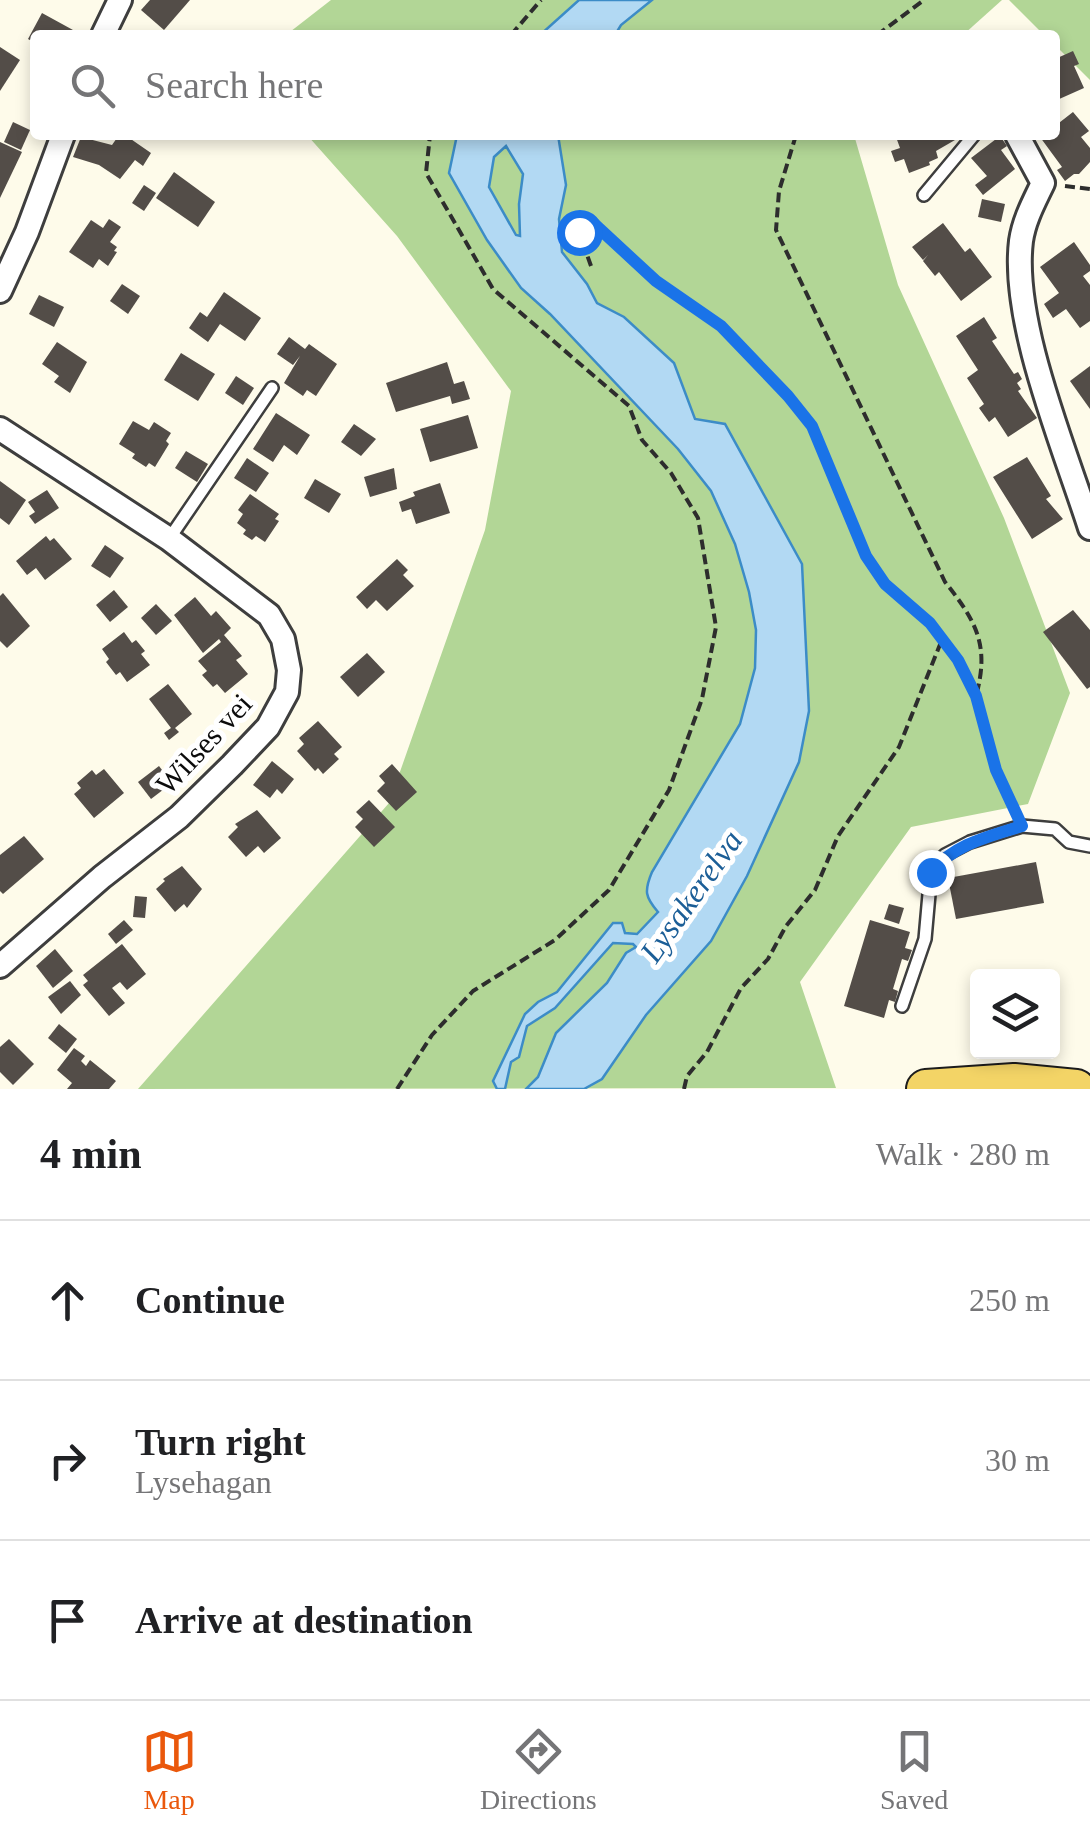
<!DOCTYPE html>
<html lang="en">
<head>
<meta charset="utf-8">
<style>
	:root { --surface:#fff; --page:#f2f2f2; --text:#202124; --muted:#757577; --line:#e0e0e0; --accent:#ea580c }
	body { margin:0; font-family:"Times New Roman",serif; background:var(--page); color:var(--text) }
	.controls { position:absolute; right:30px; bottom:30px; display:grid; overflow:hidden; border-radius:10px; box-shadow:0 5px 15px #0003 }
	.controls button { width:90px; height:90px; display:grid; place-items:center; padding:0; border:0; border-bottom:2px solid var(--line); background:var(--surface); color:var(--text); font:50px sans-serif }
	.stop { position:absolute; width:30px; height:30px; margin:-22px; border:8px solid #1a73e8; border-radius:50%; background:#fff }
	.stop.end { background:#1a73e8; border-color:#fff; box-shadow:0 2px 10px #0008 }
	.list { margin:0; padding:0; list-style:none }
	h2 { display:flex; justify-content:space-between; align-items:center; height:130px; margin:0; padding:0 40px; font-size:42px }
	h2 small { font-size:32px; font-weight:400; color:var(--muted) }
	.list li { display:grid; grid-template-columns:65px 1fr auto; gap:30px; align-items:center; box-sizing:border-box; height:160px; padding:0 40px; border-top:2px solid var(--line) }
	.list b { display:block; font-size:38px; white-space:nowrap }
	.list p { margin:0; font-size:32px; white-space:nowrap; color:var(--muted) }
	.list em { font-size:32px; font-style:normal; color:var(--muted) }
	.icon { flex:none; width:55px; height:55px; fill:none; stroke:currentColor; stroke-width:2; stroke-linecap:round; stroke-linejoin:round }
	.map { position:relative; flex:none; width:1090px; height:1089px; overflow:hidden }
	.search { position:absolute; background:var(--surface); box-shadow:0 5px 15px #0003; left:30px; right:30px; top:30px; height:110px; display:flex; align-items:center; gap:25px; box-sizing:border-box; padding:0 35px; border-radius:10px; color:var(--muted); font-size:38px }
	.sheet { height:610px; background:var(--surface) }
	nav { display:flex; justify-content:space-around; align-items:center; box-sizing:border-box; height:140px; border-top:2px solid var(--line); background:var(--surface); font-size:28px; color:var(--muted) }
	nav a { display:grid; justify-items:center; gap:5px }
	nav .on { color:var(--accent) }
	.map>svg:first-child { display:block }
	.forest { fill:#b2d696 }
	.water { fill:#b2d9f3; stroke:#3c8cc7; stroke-width:2.5; fill-rule:evenodd }
	.building { fill:#534d48 }
	.lines { fill:none; stroke-linecap:round; stroke-linejoin:round }
	.service-casing { stroke:#3e3e3e; stroke-width:16 }
	.minor-casing { stroke:#3e3e3e; stroke-width:28 }
	.primary-casing { stroke:#1c1c1c; stroke-width:42 }
	.path { stroke:#2d2d2d; stroke-width:4; stroke-dasharray:10 5; stroke-linecap:butt }
	.service { stroke:#fff; stroke-width:11 }
	.minor { stroke:#fff; stroke-width:22 }
	.primary { stroke:#f3d466; stroke-width:38 }
	.route { stroke:#1a73e8; stroke-width:12 }
	.labels { text-anchor:middle; stroke-width:10; stroke-linejoin:round; paint-order:stroke }
	.street-label { font-size:30px; fill:#0b0b0b; stroke:#fff }
	.water-label { font-size:32px; font-style:italic; fill:#1b5e97; stroke:#fff }
</style>
</head>
<body>
<div class="map">
<svg width="1090" height="1089" viewBox="0 0 1090 1089">
	<rect width="100%" height="100%" fill="#fefbea"/>
	<g class="forest">
		<path d="M331 0H1002L963 35H286Z"/>
		<path d="M1009 0H1090V80L1055 45V35H1044Z"/>
		<path d="M307 135H854L898 285 1004 518 1070 693 1028 804 911 827 800 982 836 1088 138 1089 389 803 485 530 511 391 397 236Z"/>
	</g>
	<g class="water">
		<path d="M579 0H652L621 25 615 35H540Z"/>
		<path d="M457 135H558L566 185 559 219 562 252 587 284 597 303 624 317 674 363 695 419 725 424 802 564 809 711 799 762 747 876 711 941 646 1015 602 1079 584 1089H526L538 1077 556 1033 607 983 626 953 636 947 633 944 613 943 555 1008 527 1026 519 1057 511 1062 505 1089H497L493 1081 525 1014 538 1002 557 992 613 923H622L625 933 637 934 658 912C645 897 644 891 652 872L740 724 755 668 756 630 749 592 735 544 711 491 678 449 550 314 521 288 487 240 449 173ZM506 146 523 174 519 204 520 236 516 235 489 187 494 157Z"/>
	</g>
	<g class="building">
		<path d="M150 0H190L164 30 141 10Z"/>
		<path d="M42 13 73 30 70 35H35V43L28 39Z"/>
		<path d="M0 47 20 60 0 91Z"/>
		<path d="M1073 51 1079 64 1074 66 1084 88 1057 100 1055 59Z"/>
		<path d="M1073 112 1089 131 1081 137 1090 148V162L1079 174H1074L1065 181 1057 170 1062 167 1040 137 1055 135V126Z"/>
		<path d="M13 122 30 130 21 150 4 142Z"/>
		<path d="M119 135H125L151 153 143 166 135 160 120 179 99 165 73 157 81 137 112 145Z"/>
		<path d="M902 135H953L955 140 936 151 938 158 929 162 930 165 909 173 904 159 895 162 891 151 900 148 896 137Z"/>
		<path d="M1000 136 1007 146 1001 150 1015 169 983 195 975 185 987 176 971 158Z"/>
		<path d="M0 142 22 152 0 198Z"/>
		<path d="M174 172 215 202 198 227 156 198Z"/>
		<path d="M144 185 156 193 144 211 132 203Z"/>
		<path d="M982 199 1005 204 1001 222 978 217Z"/>
		<path d="M109 219 121 227 110 242 117 247 114 251 117 252 108 266 99 259 93 268 69 252 91 220 103 228Z"/>
		<path d="M943 223 965 252 970 248 992 277 961 301 939 272 935 276 923 261 928 255 923 260 912 247Z"/>
		<path d="M1074 242 1090 265V271L1083 276 1090 285V321L1080 328 1066 309 1053 318 1044 304 1059 293 1040 267Z"/>
		<path d="M122 284 140 296 128 314 110 301Z"/>
		<path d="M224 292 261 318 245 341 220 324 208 342 189 328 200 312 207 317Z"/>
		<path d="M39 295 64 307 54 327 29 314Z"/>
		<path d="M984 317 997 338 992 341 1014 374 1018 372 1022 379 1017 383 1021 389 1018 391 1037 418 1008 437 995 417 989 422 979 408 984 404 967 378 978 370 956 336Z"/>
		<path d="M289 337 305 349 309 344 337 364 316 396 307 390 303 396 284 383 300 356 293 365 277 354Z"/>
		<path d="M57 342 87 362 70 393 54 382 59 376 42 364Z"/>
		<path d="M181 353 215 374 198 401 164 380Z"/>
		<path d="M447 362 454 384 464 381 470 399 452 404 450 396 396 412 386 383Z"/>
		<path d="M1090 366V409L1070 381Z"/>
		<path d="M236 376 254 388 243 405 225 393Z"/>
		<path d="M276 413 310 435 297 455 284 445 273 462 253 449Z"/>
		<path d="M468 415 478 448 430 462 420 429Z"/>
		<path d="M133 421 149 430 154 422 171 433 166 441 169 444 155 467 149 463 146 467 132 458 135 454 119 444Z"/>
		<path d="M354 424 376 439 361 456 341 442Z"/>
		<path d="M186 451 208 464 197 482 175 468Z"/>
		<path d="M1027 457 1051 496 1046 499 1063 519 1032 539 993 477Z"/>
		<path d="M247 458 269 473 256 492 234 478Z"/>
		<path d="M394 468 397 489 370 497 364 477Z"/>
		<path d="M315 479 341 494 329 513 304 498Z"/>
		<path d="M0 481 26 500 9 525 0 518Z"/>
		<path d="M440 483 450 513 416 524 411 509 402 512 399 502 415 496 413 492Z"/>
		<path d="M47 490 59 508 35 524 29 516 35 512 28 502Z"/>
		<path d="M250 494 279 514 275 519 279 521 265 542 256 536 252 540 243 534 246 530 237 523 243 514 238 510Z"/>
		<path d="M46 536 50 541 54 538 72 559 45 580 36 568 27 575 16 561Z"/>
		<path d="M105 545 124 558 110 578 91 566Z"/>
		<path d="M397 559 408 570 403 575 414 586 387 611 376 600 367 609 356 597Z"/>
		<path d="M114 590 128 607 110 622 96 605Z"/>
		<path d="M3 593 30 626 7 648 0 641V596Z"/>
		<path d="M195 597 211 616 216 611 231 628 224 635 242 656 236 660 248 674 225 693 217 684 213 687 202 675 207 671 198 661 221 642 219 639 203 653 174 615Z"/>
		<path d="M156 604 172 621 156 635 141 618Z"/>
		<path d="M1073 610 1090 630V687L1087 689 1043 632Z"/>
		<path d="M124 632 132 643 136 640 145 651 141 654 150 665 127 682 120 672 116 675 106 662 109 659 102 649Z"/>
		<path d="M367 653 385 672 358 697 340 677Z"/>
		<path d="M168 684 192 714 175 728 179 732 169 740 164 733 171 728 149 699Z"/>
		<path d="M318 721 342 747 334 754 339 759 323 774 318 768 315 771 297 751 304 744 299 738Z"/>
		<path d="M272 761 294 779 282 794 277 789 270 798 253 785Z"/>
		<path d="M392 764 417 792 396 811 377 791 385 783 379 776Z"/>
		<path d="M159 766 172 783 151 799 138 782Z"/>
		<path d="M104 769 124 793 94 818 74 794 81 788 77 783 92 770 96 775Z"/>
		<path d="M369 800 395 827 374 847 355 827 363 819 356 812Z"/>
		<path d="M257 810 281 838 264 853 258 846 246 857 228 837 238 827 235 824Z"/>
		<path d="M24 836 44 859 3 894 0 891V855Z"/>
		<path d="M1036 862 1044 903 956 919 948 878Z"/>
		<path d="M182 866 202 889 187 908 184 904 175 912 156 889 165 881 163 879Z"/>
		<path d="M135 896 147 897 145 918 133 917Z"/>
		<path d="M889 904 904 908 899 924 884 919Z"/>
		<path d="M124 920 133 930 116 944 108 934Z"/>
		<path d="M870 920 910 932 905 948 912 950 908 961 902 959 893 989 898 991 895 1002 889 1000 884 1018 844 1006Z"/>
		<path d="M122 944 146 974 127 990 120 982 112 988 125 1003 109 1016 83 985 88 981 83 975Z"/>
		<path d="M55 949 73 971 53 988 36 966Z"/>
		<path d="M70 981 81 995 61 1014 48 997Z"/>
		<path d="M59 1024 77 1039 66 1053 48 1038Z"/>
		<path d="M9 1039 34 1064 13 1085 0 1072V1047Z"/>
		<path d="M74 1048 85 1056 81 1061 86 1066 90 1060 116 1081 109 1089H67L72 1083 57 1070Z"/>
	</g>
	<g class="lines">
		<g class="service-casing">
			<g id="service">
				<path d="M924 195 974 135"/>
				<path d="M169 539 272 388"/>
				<path d="M902 1006 925 939 931 872 945 855 970 842 1022 826 1055 829 1069 842 1090 846"/>
			</g>
		</g>
		<g class="minor-casing">
			<g id="minor">
				<path d="M103 35 120 0"/>
				<path d="M1017 135 1043 183C1034 202 1024 220 1021 241 1011 323 1065 449 1090 528"/>
				<path d="M0 291 27 232 63 135"/>
				<path d="M0 429 169 539 269 615 283 639 289 670 287 692 268 727 232 765 179 817 102 877 0 966"/>
			</g>
		</g>
		<g class="primary-casing">
			<path id="primary" d="M926 1089 1014 1083 1076 1089"/>
		</g>
		<g class="path">
			<path d="M511 35 541 0"/>
			<path d="M877 35 924 0"/>
			<path d="M796 135 779 191 776 230 945 582C976 621 990 645 976 696"/>
			<path d="M1065 186 1090 189"/>
			<path d="M591 266 579 232 581 222 590 220 656 281 721 327 789 396 812 426 866 556 885 584 930 623 959 659 976 696 995 771 1015 813"/>
			<path d="M397 1089 432 1035 473 991 555 940 609 890 669 790 702 699 716 627 698 518 671 473 642 440 629 406 493 289 426 173 430 135"/>
			<path d="M684 1089 687 1076 707 1052 741 988 768 959 786 926 815 890 838 836 899 747 943 637"/>
		</g>
		<use href="#service" class="service"/>
		<use href="#minor" class="minor"/>
		<use href="#primary" class="primary"/>
	</g>
	<g class="lines">
		<path class="route" d="M579 232 582 222 590 220 656 281 721 326 788 396 812 426 866 556 885 584 930 623 958 660 976 696 996 770 1022 826C987 837 955 844 931 872"/>
	</g>
	<g class="labels">
		<g class="street-label">
			<text transform="translate(204 744) rotate(-47)" y="10">Wilses vei</text>
		</g>
		<g class="water-label">
			<text transform="translate(691 896) rotate(-55)" y="11">Lysakerelva</text>
		</g>
	</g>
</svg>
<div class="controls">
<button><svg class="icon" aria-label="layers" viewBox="0 0 24 24"><path d="M12 4l9 5-9 5-9-5zM3 14l9 5 9-5"/></svg></button>
</div>
<div class="stop" style="left:579px;top:232px"></div>
<div class="stop end" style="left:931px;top:872px"></div>
<div class="search"><svg class="icon" aria-label="search" viewBox="0 0 24 24"><circle cx="10" cy="10" r="6"/><path d="M15 15l6 6"/></svg>Search here</div>
</div>
<section class="sheet">
<h2>4 min<small>Walk · 280 m</small></h2>
<ul class="list">
<li><svg class="icon" aria-label="ahead" viewBox="0 0 24 24"><path d="M12 20V5M6 11l6-6 6 6"/></svg><div><b>Continue</b></div><em>250 m</em></li>
<li><svg class="icon" aria-label="right" viewBox="0 0 24 24"><path d="M7 20v-9h11M14 6l5 5-5 5"/></svg><div><b>Turn right</b><p>Lysehagan</p></div><em>30 m</em></li>
<li><svg class="icon" aria-label="arrive" viewBox="0 0 24 24"><path d="M6 21V4h12l-3 4 3 4H6"/></svg><div><b>Arrive at destination</b></div></li>
</ul>
</section>
<nav>
<a class="on"><svg class="icon" aria-label="map" viewBox="0 0 24 24"><path d="M3 6l6-2 6 2 6-2v14l-6 2-6-2-6 2zM9 4v14M15 6v14"/></svg>Map</a>
<a><svg class="icon" aria-label="directions" viewBox="0 0 24 24"><path d="M12 3l9 9-9 9-9-9zM9 14v-3h6M13 9l2 2-2 2"/></svg>Directions</a>
<a><svg class="icon" aria-label="saved" viewBox="0 0 24 24"><path d="M7 4h10v16l-5-4-5 4z"/></svg>Saved</a>
</nav>
</body>
</html>
